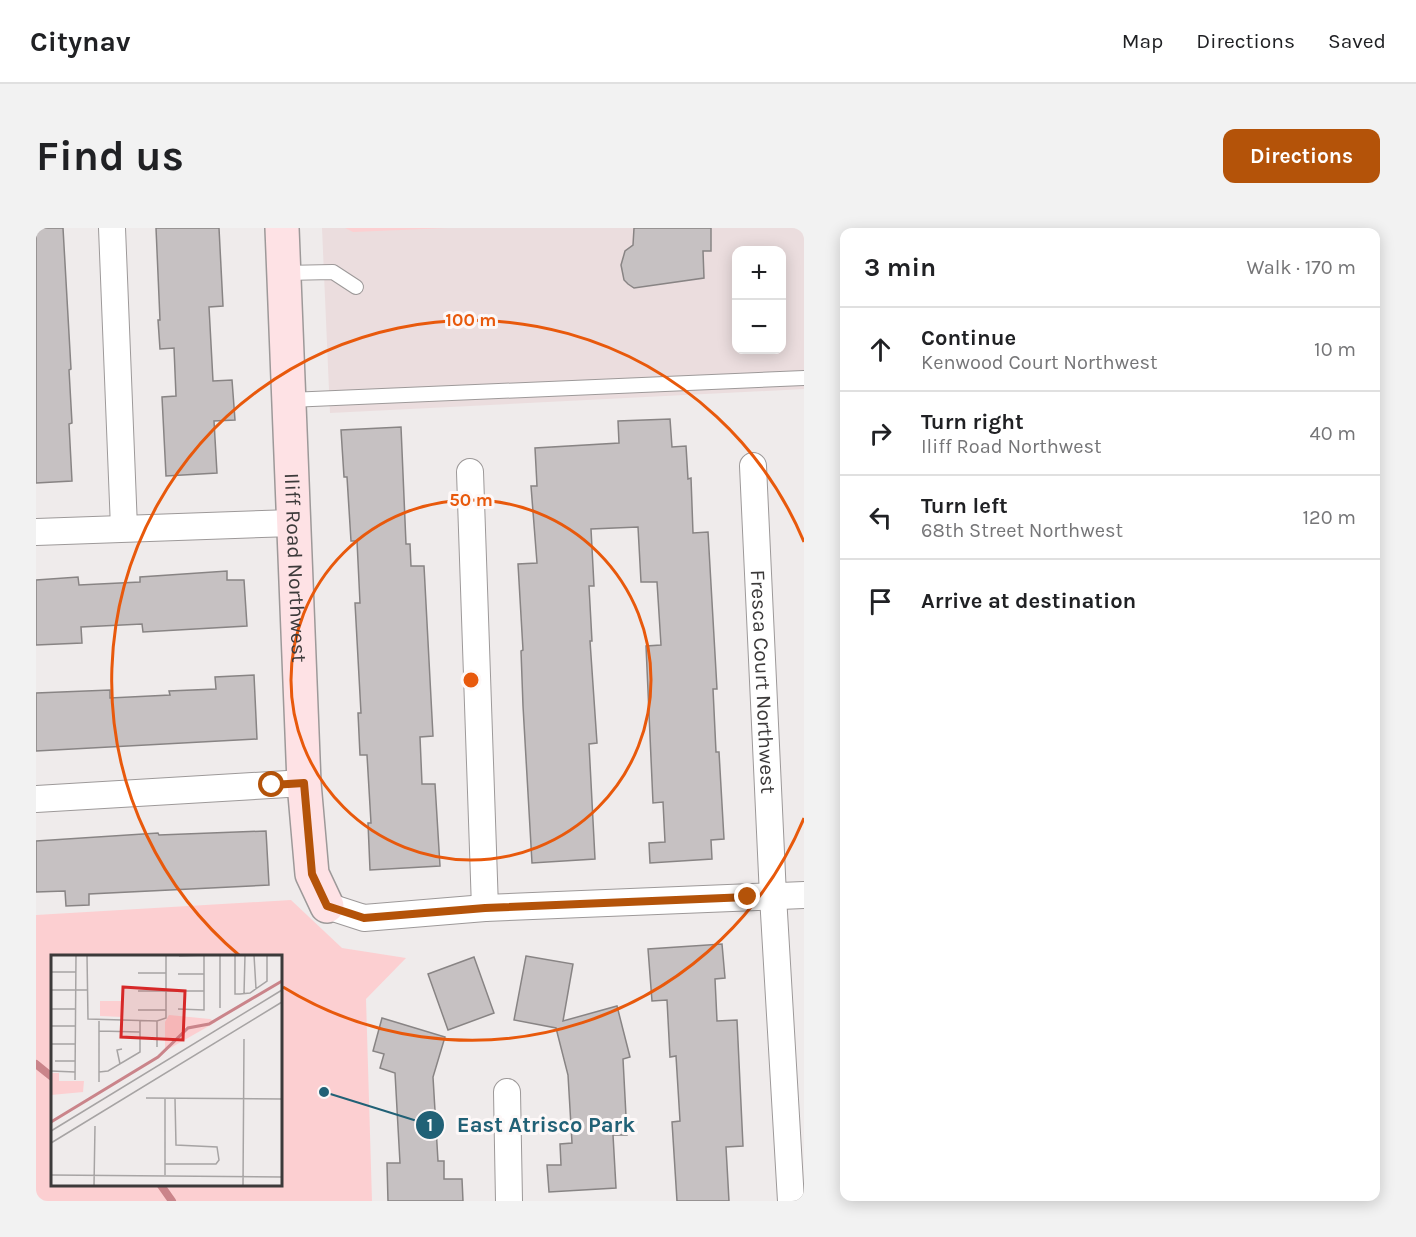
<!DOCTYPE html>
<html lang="en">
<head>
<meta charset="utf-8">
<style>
	:root { --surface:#fff; --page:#f2f2f2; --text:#202124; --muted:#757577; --line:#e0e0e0; --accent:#b45309 }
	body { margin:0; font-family:Karla,sans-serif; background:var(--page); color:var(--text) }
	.controls { position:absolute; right:18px; top:18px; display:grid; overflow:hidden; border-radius:12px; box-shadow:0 3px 15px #0003 }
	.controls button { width:54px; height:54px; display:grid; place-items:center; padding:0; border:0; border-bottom:2px solid var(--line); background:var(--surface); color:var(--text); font:30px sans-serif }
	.stop { position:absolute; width:18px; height:18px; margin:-14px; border:4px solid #b45309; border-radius:50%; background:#fff }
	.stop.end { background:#b45309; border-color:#fff; box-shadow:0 2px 6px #0008 }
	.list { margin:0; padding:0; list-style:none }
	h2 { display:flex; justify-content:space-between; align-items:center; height:78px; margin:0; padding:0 24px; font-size:26px }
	h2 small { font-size:20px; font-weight:400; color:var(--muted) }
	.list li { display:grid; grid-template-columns:39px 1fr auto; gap:18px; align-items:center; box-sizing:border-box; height:84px; padding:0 24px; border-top:2px solid var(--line) }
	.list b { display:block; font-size:22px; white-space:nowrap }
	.list p { margin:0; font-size:20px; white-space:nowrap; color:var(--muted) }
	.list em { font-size:20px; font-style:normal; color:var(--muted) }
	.icon { flex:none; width:33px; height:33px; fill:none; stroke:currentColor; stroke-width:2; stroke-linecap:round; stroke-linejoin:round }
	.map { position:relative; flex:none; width:768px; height:973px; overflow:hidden; border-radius:12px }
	header { display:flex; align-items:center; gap:36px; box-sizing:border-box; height:84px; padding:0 30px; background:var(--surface); border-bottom:2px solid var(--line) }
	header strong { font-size:28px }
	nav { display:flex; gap:33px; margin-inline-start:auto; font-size:21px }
	.intro { display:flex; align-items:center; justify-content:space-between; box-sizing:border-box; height:144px; padding:0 36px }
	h1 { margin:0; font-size:42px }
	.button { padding:15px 27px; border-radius:12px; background:var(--accent); color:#fff; font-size:21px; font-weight:700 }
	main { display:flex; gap:36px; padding:0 36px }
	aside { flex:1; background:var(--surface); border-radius:12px; box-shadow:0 3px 15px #0003 }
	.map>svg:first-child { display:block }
	.built { fill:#ebddde; fill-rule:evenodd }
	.green { fill:#fccfd1; fill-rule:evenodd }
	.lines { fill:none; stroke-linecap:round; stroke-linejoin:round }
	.stream { stroke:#ca848a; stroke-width:8 }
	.building { fill:#c6c1c2; stroke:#888484; stroke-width:1.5 }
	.lane-casing { stroke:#9d9999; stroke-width:16 }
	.street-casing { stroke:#9d9999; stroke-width:28 }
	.secondary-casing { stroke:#9d9999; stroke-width:36 }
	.lane { stroke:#fff; stroke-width:14 }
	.street { stroke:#fff; stroke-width:26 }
	.secondary { stroke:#fee2e5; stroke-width:33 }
	.route { stroke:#b45309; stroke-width:8 }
	.ring { fill:none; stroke:#e8590c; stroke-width:3 }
	.labels { text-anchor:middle; stroke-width:6; stroke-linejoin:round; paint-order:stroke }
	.street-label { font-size:21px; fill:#3c3a3a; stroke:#fdf8f8 }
	.inset-river { fill:none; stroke:#ca848a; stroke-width:3 }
	.inset-road { fill:none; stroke:#a7a4a4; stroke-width:1.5 }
	.view { fill:#d62828; fill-opacity:0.15; stroke:#d62828; stroke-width:3 }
	.inset-edge { fill:none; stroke:#3c3a3a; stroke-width:3 }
	.centre { fill:#e8590c; stroke:#fdf8f8; stroke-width:3 }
	.ring-label { font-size:18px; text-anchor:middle; font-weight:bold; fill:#e8590c; stroke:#fdf8f8; stroke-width:6; stroke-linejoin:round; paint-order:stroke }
	.leader { fill:none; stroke:#216176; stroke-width:2 }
	.callout-dot { fill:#216176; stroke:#fdf8f8; stroke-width:2 }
	.mark-label { font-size:18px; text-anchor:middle; font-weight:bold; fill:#fff }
	.callout-label { font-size:22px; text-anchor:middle; font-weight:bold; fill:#216176; stroke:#fdf8f8; stroke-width:6; stroke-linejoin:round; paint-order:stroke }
</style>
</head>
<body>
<header>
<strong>Citynav</strong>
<nav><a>Map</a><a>Directions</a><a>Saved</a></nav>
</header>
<div class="intro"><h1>Find us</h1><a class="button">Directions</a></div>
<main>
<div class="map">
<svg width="768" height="973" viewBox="0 0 768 973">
	<rect width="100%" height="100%" fill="#efebeb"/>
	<path class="built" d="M286 0H768V161L294 185ZM700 22H746V122H700Z"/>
	<g class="green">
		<path d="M309 0H412L317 4Z"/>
		<path d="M255 672 306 720 370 730 330 771 336 973H0V687ZM16 728H244V956H16Z"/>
	</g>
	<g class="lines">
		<g class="stream">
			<path d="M0 836 16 849"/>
			<path d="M124 956 136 973"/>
		</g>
	</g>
	<g class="building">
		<path d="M0 0H27L35 141 33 142 36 195 33 196 36 253 0 255Z"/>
		<path d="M120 0H183L187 78 173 79 177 153 196 152 199 192 178 193 181 245 130 248 126 169 140 168 138 120 124 121 122 92H124Z"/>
		<path d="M598 0H675V23H667L668 50 598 60 592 56 588 52 585 37 589 23 597 17Z"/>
		<path d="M634 191 636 219 650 218 652 251 655 250 657 305 672 304 681 461H677L680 524H683L688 611 675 612 676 631 614 635 613 615 629 614 627 574 617 575 610 418 625 417 621 354H605L602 299 555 301 558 358H553L556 413H554L561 515 553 516 559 631 496 635 487 478 485 423 487 422 482 336 501 335 495 258H501L499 220 583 215 582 193Z"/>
		<path d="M365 199 370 316H374L375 338H388L397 508 384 509 386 556H399L404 638 334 642 332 595H335L331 527H324L322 485H325L319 375H324L321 313H315L311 249H308L305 202Z"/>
		<path d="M191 343V352H208L211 398 107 404 106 396 45 399 46 415 0 417V352L42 349 43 357 104 354V349Z"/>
		<path d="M218 447 221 511 0 523V465L74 462V470L134 467 133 463 180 461 179 449Z"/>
		<path d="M230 603 233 657 53 666V677L30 678 29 663 0 664V613L122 605 123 607Z"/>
		<path d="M686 716 689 750 679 751 681 793 701 792 707 918 690 919 693 973H641L636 894 644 893 640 828 634 829 631 772 616 773 612 721Z"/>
		<path d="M490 728 537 736 527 793 581 778 594 829 587 831 591 907H577L580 960 513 964 511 937H525L524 916 536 915 532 847 520 800 478 792Z"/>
		<path d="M438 729 458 785 412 802 392 746Z"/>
		<path d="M346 790 409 809 397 849 402 933H408V951H426L427 973H352L351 935H364L359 845 344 840 348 826 337 823Z"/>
	</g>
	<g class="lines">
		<g class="lane-casing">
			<g id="lane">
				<path d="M248 45 297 44 320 59"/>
				<path d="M253 172 768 150"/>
			</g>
		</g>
		<g class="street-casing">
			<g id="street">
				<path d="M76 0 88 300"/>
				<path id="s1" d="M717 238 737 668 755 973"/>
				<path d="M434 244 449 680"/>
				<path d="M0 304 257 295"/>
				<path d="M0 571 268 555"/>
				<path d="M291 678 328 690 449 680 768 667"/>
				<path d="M471 864 473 973"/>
			</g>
		</g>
		<g class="secondary-casing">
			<g id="secondary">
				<path id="s2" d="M246 0 268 555 276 646 291 678"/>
			</g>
		</g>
		<use href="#lane" class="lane"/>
		<use href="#street" class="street"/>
		<use href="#secondary" class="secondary"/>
	</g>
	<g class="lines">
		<path class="route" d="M236 557 268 555 276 646 291 678 328 690 449 680 712 669"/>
	</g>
	<g class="ring">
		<circle cx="435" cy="452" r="180"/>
		<path d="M768 590A360 360 0 0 1 247 759M204 728A360 360 0 1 1 768 314"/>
	</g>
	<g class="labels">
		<g class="street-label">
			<text dy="7" stroke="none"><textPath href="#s2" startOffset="340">Iliff Road Northwest</textPath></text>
			<text dy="7" stroke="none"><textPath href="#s1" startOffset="216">Fresca Court Northwest</textPath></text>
		</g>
	</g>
	<g transform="translate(15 727)">
		<rect width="231" height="231" fill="#efebeb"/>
		<path d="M49 46H71V62L49 61ZM118 60 159 64 165 67 114 96V67ZM0 118H8V126H33L32 137 0 140Z" fill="#fccfd1"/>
		<path class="inset-river" d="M0 167 107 102 137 73 158 69 231 26"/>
		<path class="inset-road" d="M36 0 37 64 106 66 115 63V0M169 0V53M184 0V39H189L199 38 216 26V0M203 0 205 34M0 17H25M87 18H115M127 19H153M0 35H36M87 36H153M193 39 194 0M0 54H24M127 54 153 55V0L128 1M87 55H115M48 66V127M106 66V92M0 71H24M48 76 89 77M0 89H24M4 106H24M69 109 66 95 71 94M0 116 24 117M48 117 57 116 89 97V66M24 125 25 0M95 143 231 144M0 176 231 35M0 188 231 47M114 209H165L168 205 166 192 125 190 124 144M0 220 231 222M114 220V143M43 231 44 171M192 231 193 84"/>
		<path class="view" d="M72 32 134 36 132 85 70 82Z"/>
		<rect width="231" height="231" class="inset-edge"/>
	</g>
	<circle cx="435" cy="452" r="9" class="centre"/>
	<g class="ring-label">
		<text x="435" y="98">100 m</text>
		<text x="435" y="278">50 m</text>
	</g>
	<path class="leader" d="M288 864L394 897"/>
	<g class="callout-dot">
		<circle cx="288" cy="864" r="6"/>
		<circle cx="394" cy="897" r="15"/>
	</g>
	<g class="mark-label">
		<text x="394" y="903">1</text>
	</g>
	<g class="callout-label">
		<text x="510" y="904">East Atrisco Park</text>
	</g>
</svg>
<div class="controls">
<button>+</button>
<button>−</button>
</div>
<div class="stop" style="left:236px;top:557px"></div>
<div class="stop end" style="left:712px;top:669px"></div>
</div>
<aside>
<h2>3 min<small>Walk · 170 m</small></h2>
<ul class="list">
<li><svg class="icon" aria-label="ahead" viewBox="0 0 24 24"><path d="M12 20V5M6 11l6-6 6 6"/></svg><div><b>Continue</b><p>Kenwood Court Northwest</p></div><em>10 m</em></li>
<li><svg class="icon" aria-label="right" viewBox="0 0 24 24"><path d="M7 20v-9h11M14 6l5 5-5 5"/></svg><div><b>Turn right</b><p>Iliff Road Northwest</p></div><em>40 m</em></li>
<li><svg class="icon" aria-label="left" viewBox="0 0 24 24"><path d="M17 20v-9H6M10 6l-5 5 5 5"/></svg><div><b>Turn left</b><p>68th Street Northwest</p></div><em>120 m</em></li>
<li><svg class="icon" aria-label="arrive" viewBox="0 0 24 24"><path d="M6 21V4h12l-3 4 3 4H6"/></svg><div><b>Arrive at destination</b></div></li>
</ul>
</aside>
</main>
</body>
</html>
